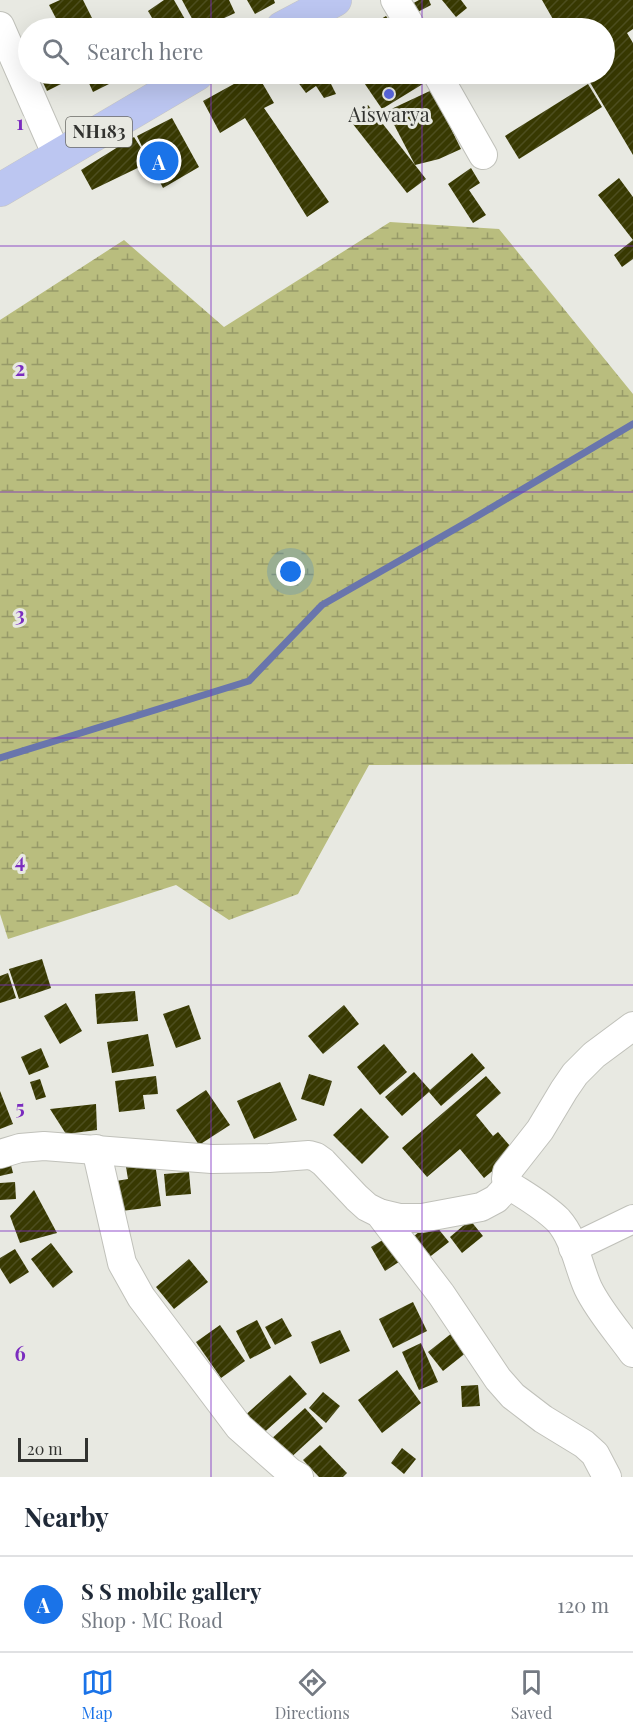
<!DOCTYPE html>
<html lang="en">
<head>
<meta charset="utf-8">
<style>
	:root { --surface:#fff; --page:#f6f6f7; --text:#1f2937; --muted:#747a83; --line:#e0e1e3; --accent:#1a73e8 }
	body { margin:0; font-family:"Playfair Display",serif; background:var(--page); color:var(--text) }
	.scale { position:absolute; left:18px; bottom:15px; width:70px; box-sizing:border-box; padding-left:6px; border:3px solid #323330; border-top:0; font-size:16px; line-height:21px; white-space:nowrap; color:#323330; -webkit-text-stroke:4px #e8e9e2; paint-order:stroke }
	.you { position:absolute; left:291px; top:572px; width:21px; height:21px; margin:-15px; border:4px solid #fff; border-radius:50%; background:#1a73e8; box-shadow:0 0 0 9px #1a73e833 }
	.badge { display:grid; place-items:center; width:39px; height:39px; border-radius:50%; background:var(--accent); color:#fff; font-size:20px; font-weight:700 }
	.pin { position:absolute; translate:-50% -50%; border:3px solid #fff; box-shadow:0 2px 6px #0006 }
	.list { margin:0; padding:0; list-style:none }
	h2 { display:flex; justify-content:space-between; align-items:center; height:78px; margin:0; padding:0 24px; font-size:26px }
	h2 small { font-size:20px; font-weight:400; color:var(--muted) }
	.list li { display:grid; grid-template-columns:39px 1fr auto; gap:18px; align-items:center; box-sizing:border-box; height:96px; padding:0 24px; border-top:2px solid var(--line) }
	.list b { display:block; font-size:22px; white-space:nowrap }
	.list p { margin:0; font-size:20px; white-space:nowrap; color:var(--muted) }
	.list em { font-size:20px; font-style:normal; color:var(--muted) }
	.icon { flex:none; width:33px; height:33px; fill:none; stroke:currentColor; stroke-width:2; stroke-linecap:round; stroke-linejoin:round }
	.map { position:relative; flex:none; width:633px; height:1477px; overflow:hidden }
	.search { position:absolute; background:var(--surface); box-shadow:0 6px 24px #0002; left:18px; right:18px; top:18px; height:66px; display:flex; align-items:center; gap:15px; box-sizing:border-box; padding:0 21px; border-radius:33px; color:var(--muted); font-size:22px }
	.sheet { height:174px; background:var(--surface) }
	nav { display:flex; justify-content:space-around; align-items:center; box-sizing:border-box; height:84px; border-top:2px solid var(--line); background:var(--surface); font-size:16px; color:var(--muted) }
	nav a { display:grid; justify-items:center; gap:3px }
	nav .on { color:var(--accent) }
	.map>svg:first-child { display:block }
	.wetland { fill:url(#wetland-marsh) }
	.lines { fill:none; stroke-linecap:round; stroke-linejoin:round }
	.stream { stroke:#6975ac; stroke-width:7 }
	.building { fill:url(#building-hatch) }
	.minor-casing { stroke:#c0c1ba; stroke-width:30 }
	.highway-casing { stroke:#c6c6c5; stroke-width:34 }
	.minor { stroke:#fff; stroke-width:28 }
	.highway { stroke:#bcc6f1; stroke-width:33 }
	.grid { fill:none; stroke:#7b2cbf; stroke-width:1.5; stroke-opacity:0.55 }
	.poi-dot { fill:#5a68e0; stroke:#e8e9e2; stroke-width:2 }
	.labels { text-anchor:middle; stroke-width:6; stroke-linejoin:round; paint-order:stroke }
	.shield { fill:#e8e9e2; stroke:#696a65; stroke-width:1.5 }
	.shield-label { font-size:18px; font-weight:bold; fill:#323330 }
	.poi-label { font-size:20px; fill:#323330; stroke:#e8e9e2 }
	.grid-label { font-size:20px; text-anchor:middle; font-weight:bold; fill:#7b2cbf; stroke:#e8e9e2; stroke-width:6; stroke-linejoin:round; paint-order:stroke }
</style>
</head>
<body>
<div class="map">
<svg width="633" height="1477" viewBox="0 0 633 1477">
	<defs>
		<pattern id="wetland-marsh" width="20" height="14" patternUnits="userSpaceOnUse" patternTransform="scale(1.5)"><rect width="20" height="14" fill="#b9bd7e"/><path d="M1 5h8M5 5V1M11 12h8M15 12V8" fill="none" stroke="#979a68"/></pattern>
		<pattern id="building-hatch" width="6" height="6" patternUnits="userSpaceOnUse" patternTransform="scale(1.5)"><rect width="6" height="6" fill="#383902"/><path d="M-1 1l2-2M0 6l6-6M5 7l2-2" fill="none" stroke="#4d4e1f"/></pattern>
	</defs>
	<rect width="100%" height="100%" fill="#e8e9e2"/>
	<path class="wetland" d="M390 222 499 229 633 394V764L369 765 298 894 229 920 176 885 8 939 0 914V320L124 240 224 327Z"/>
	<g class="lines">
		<path class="stream" d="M0 758 249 681 322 605 469 521 633 424"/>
	</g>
	<g class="building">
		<path d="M60 0H83L97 28H61L49 5Z"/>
		<path d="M164 0H174L190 28H158L148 11Z"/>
		<path d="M182 0H229L235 13 203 28H197Z"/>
		<path d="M247 0H274L275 3 255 14Z"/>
		<path d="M419 0H429L431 5 414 14 410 5Z"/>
		<path d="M442 0H461L467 8 456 17Z"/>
		<path d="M542 0H633V29L627 33 633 43V155L585 74H604V28H558Z"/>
		<path d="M386 16 395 28H366Z"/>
		<path d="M39 74H68L71 79 47 91Z"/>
		<path d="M105 74H129L93 92 88 81Z"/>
		<path d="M252 74H257L274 103 264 108 329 202 307 217 245 118 220 133 203 101Z"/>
		<path d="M299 74H326L336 94 324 98 316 86 306 93 294 77Z"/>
		<path d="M358 74H427L431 79 382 109Z"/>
		<path d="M588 84 602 107 519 159 505 136Z"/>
		<path d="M432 90 461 149 439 159 415 165 387 111Z"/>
		<path d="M368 105 426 179 407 193 349 119Z"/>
		<path d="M172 118 199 167 163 188 150 162 92 190 81 170 134 137 148 159 137 136Z"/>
		<path d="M471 168 480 183 469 190 486 215 473 223 448 184Z"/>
		<path d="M619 178 633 197V259L622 267 614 255 633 240 598 195Z"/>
		<path d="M42 959 51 988 19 999 9 969Z"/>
		<path d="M8 973 16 998 0 1003V976Z"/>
		<path d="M135 991 138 1021 97 1024 95 994Z"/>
		<path d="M66 1003 82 1031 60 1044 44 1016Z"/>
		<path d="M189 1005 201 1039 176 1048 163 1014Z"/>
		<path d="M344 1005 359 1024 323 1054 308 1036Z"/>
		<path d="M148 1034 154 1066 112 1073 107 1042Z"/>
		<path d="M384 1044 407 1072 380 1095 357 1067Z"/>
		<path d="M41 1048 49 1067 29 1075 21 1057Z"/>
		<path d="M472 1053 485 1068 441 1106 429 1092 402 1116 385 1097 414 1072 430 1090Z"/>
		<path d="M309 1074 332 1081 324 1106 301 1099Z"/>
		<path d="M156 1076 158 1094 143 1095 145 1109 119 1112 115 1081Z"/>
		<path d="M486 1076 501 1093 476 1115 493 1136 498 1132 515 1152 484 1178 460 1149 427 1177 402 1148Z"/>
		<path d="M40 1079 46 1097 36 1100 30 1082Z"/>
		<path d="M280 1082 297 1120 254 1139 237 1101Z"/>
		<path d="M206 1090 230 1125 199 1145 176 1110Z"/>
		<path d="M0 1091 13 1124 0 1129Z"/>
		<path d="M96 1104 97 1130 66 1134 50 1109Z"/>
		<path d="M361 1108 389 1137 362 1164 333 1135Z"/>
		<path d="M10 1161 13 1173 0 1176V1164Z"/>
		<path d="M155 1163 161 1206 114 1212 110 1182 128 1179 126 1167Z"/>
		<path d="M189 1172 191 1194 166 1196 164 1174Z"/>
		<path d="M15 1182 16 1199 0 1200V1183Z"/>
		<path d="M34 1190 57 1233 20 1243 10 1216Z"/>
		<path d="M470 1220 483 1236 462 1253 450 1237Z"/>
		<path d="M432 1221 449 1242 423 1262 407 1242Z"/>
		<path d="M391 1235 405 1258 385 1271 371 1247Z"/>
		<path d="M51 1243 73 1272 53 1288 31 1259Z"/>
		<path d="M15 1249 29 1272 10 1284 0 1268V1258Z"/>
		<path d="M189 1259 208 1282 174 1309 156 1287Z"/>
		<path d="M413 1302 427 1331 393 1348 379 1319Z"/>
		<path d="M282 1318 292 1336 275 1345 265 1327Z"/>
		<path d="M257 1320 271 1348 250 1359 236 1331Z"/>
		<path d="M220 1325 245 1361 221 1378 196 1342Z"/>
		<path d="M340 1330 350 1351 320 1364 311 1342Z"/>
		<path d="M452 1333 467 1352 443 1371 428 1352Z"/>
		<path d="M421 1343 438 1382 419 1390 402 1352Z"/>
		<path d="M397 1370 421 1403 382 1433 358 1400Z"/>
		<path d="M290 1375 307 1394 259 1437 242 1418Z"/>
		<path d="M478 1385 480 1406 462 1407 461 1386Z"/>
		<path d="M323 1392 340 1406 326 1423 309 1408Z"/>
		<path d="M305 1408 323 1428 287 1461 269 1441Z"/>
		<path d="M320 1445 347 1473 343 1477H319L303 1460Z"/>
		<path d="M402 1448 416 1459 404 1474 391 1463Z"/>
	</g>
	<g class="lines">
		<g class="minor-casing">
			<g id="minor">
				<path d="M395 0 412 28"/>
				<path d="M0 26 57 156"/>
				<path d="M437 74 483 155"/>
				<path d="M633 1026 594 1055 575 1074 564 1090 540 1130 507 1172 506 1179 509 1185C526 1196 544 1206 558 1220 575 1239 578 1266 588 1288 599 1311 618 1332 633 1353"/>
				<path d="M96 1149 122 1263 141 1297 239 1427 290 1472 299 1477"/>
				<path d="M0 1154 20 1148 44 1146 212 1159 269 1158 309 1155 316 1157 323 1162 357 1198 367 1207 379 1213 441 1294 498 1379 513 1396 543 1419 584 1444 595 1454 607 1477"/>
				<path d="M379 1213 400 1218H422L481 1207 496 1199 509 1185"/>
				<path d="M573 1248 633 1219"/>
			</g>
		</g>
		<g class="highway-casing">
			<g id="highway">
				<path d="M282 28 335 0"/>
				<path d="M0 190 197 74"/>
			</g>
		</g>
		<use href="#minor" class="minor"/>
		<use href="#highway" class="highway"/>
	</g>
	<path class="grid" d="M211 0V28M422 0V28M211 74V1477M422 74V1477M0 246H633M0 492H633M0 738H633M0 985H633M0 1231H633"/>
	<circle class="poi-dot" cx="389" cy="94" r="6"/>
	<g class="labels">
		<rect class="shield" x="66" y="117" width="66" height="30" rx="4.5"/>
		<g class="shield-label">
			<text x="99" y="138">NH183</text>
		</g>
		<g class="poi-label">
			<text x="389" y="122">Aiswarya</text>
		</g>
	</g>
	<g class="grid-label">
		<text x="20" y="130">1</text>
		<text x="20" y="376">2</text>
		<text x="20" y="622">3</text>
		<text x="20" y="868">4</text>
		<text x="20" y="1115">5</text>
		<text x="20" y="1361">6</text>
	</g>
</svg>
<div class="scale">20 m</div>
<div class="you"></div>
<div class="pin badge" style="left:159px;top:161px">A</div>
<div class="search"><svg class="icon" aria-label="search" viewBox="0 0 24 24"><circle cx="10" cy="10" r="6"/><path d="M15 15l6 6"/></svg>Search here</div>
</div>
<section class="sheet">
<h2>Nearby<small></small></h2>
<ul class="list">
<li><span class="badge">A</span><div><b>S S mobile gallery</b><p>Shop · MC Road</p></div><em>120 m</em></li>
</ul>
</section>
<nav>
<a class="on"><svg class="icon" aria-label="map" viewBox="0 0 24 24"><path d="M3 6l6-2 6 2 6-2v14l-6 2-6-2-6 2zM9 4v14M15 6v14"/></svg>Map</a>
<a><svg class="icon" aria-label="directions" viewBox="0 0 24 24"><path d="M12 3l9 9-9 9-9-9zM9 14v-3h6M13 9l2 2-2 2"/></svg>Directions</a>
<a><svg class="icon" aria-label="saved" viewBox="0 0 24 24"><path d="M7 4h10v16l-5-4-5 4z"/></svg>Saved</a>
</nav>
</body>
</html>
